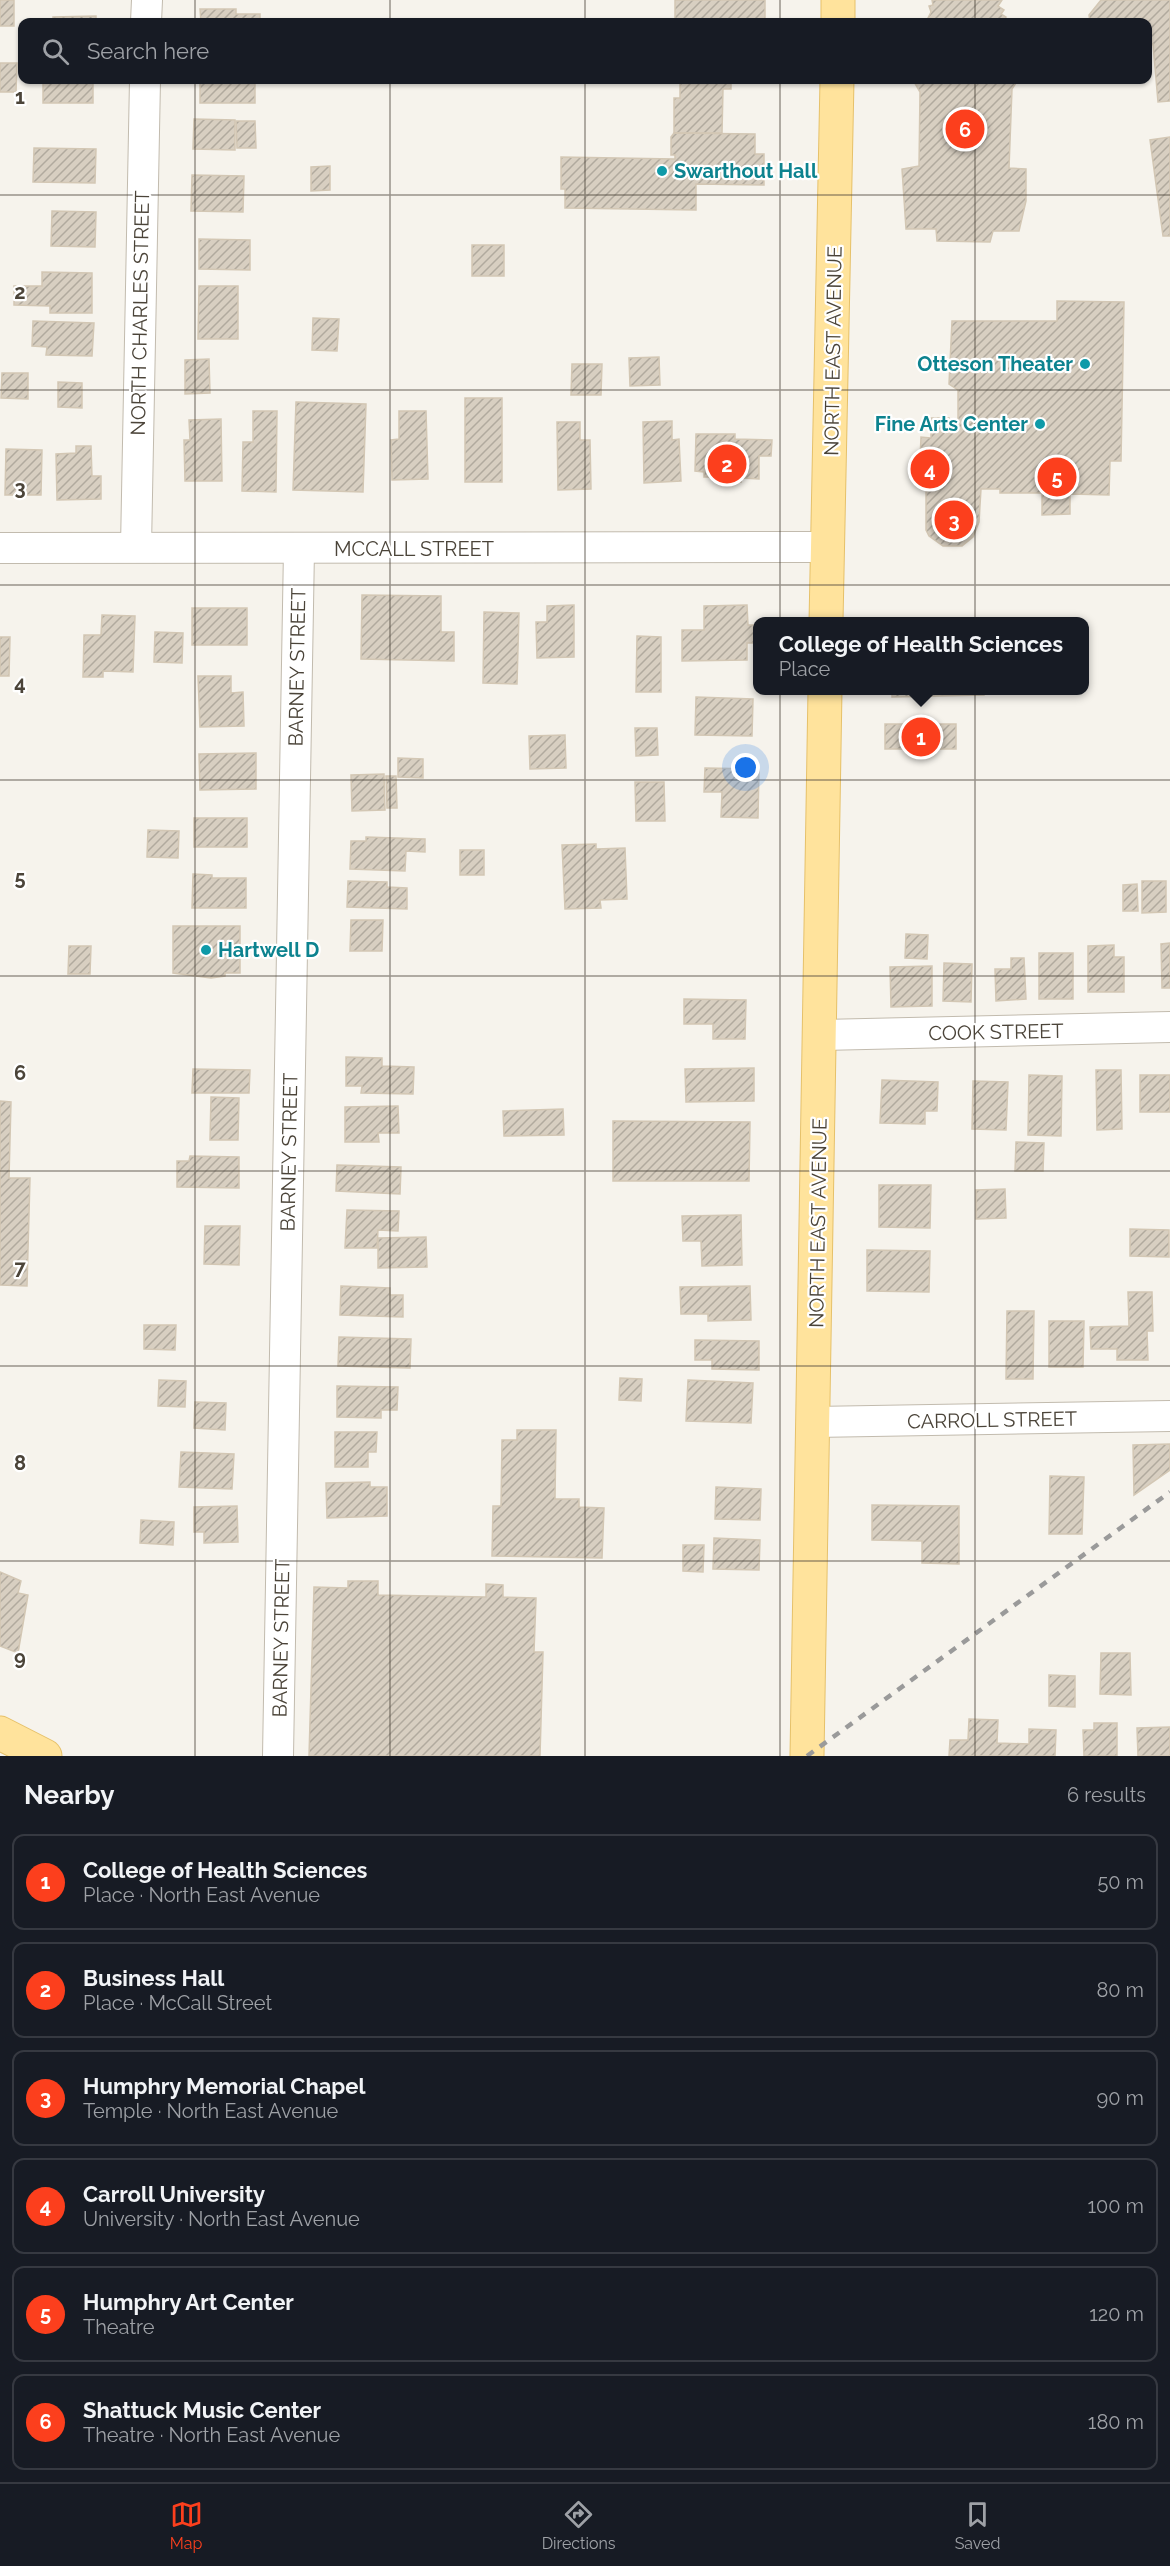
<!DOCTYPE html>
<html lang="en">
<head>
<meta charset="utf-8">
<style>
	:root { --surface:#171b24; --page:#20242c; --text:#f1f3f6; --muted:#9ea1a6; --line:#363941; --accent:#fc3f1d }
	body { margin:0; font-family:Raleway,sans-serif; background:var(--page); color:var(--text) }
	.you { position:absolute; left:746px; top:768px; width:21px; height:21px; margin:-15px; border:4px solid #fff; border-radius:50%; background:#1a73e8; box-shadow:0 0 0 9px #1a73e833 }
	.badge { display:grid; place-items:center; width:39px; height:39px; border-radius:50%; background:var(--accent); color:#fff; font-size:20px; font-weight:700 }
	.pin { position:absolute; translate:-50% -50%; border:3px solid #fff; box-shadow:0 2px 6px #0006 }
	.popup { position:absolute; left:753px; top:617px; width:336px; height:78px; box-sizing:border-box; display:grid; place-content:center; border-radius:12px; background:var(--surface); filter:drop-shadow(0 2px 4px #0005); font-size:20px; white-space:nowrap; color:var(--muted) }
	.popup b { font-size:22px; color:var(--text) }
	.popup::after { content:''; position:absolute; left:50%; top:100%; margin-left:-12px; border:12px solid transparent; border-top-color:var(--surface) }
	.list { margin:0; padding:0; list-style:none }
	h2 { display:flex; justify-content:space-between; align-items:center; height:78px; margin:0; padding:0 24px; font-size:26px }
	h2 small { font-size:20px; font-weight:400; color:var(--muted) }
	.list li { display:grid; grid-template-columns:39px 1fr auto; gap:18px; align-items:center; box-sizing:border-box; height:96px; margin:0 12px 12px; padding:0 12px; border:2px solid var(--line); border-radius:12px }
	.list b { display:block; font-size:22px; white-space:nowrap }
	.list p { margin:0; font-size:20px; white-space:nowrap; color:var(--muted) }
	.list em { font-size:20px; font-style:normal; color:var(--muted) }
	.icon { flex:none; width:33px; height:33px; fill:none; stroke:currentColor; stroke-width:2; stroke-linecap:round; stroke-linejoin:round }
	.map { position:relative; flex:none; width:1170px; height:1756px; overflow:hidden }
	.search { position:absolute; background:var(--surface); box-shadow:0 2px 4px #0004; left:18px; right:18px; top:18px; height:66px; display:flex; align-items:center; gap:15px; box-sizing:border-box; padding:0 21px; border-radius:12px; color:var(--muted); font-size:22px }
	.sheet { height:726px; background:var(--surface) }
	nav { display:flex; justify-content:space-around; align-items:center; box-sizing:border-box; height:84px; border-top:2px solid var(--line); background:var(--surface); font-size:16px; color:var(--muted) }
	nav a { display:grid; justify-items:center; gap:3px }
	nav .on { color:var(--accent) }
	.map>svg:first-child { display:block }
	.building { fill:url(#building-hatch); stroke:#d3c7b4; stroke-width:1.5 }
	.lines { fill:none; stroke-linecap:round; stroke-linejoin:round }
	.minor-casing { stroke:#c2bbae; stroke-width:32 }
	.major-casing { stroke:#e6c16a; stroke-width:35 }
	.minor { stroke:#fff; stroke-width:30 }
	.major { stroke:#ffe39c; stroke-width:33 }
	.rail { stroke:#9a9a9a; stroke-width:4.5; stroke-dasharray:8 8; stroke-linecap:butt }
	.grid { fill:none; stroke:#4b4439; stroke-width:1.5; stroke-opacity:0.55 }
	.culture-dot { fill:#0f9aa8; stroke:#fff; stroke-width:2 }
	.labels { text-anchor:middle; stroke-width:4.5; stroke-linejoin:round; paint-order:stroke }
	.culture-label { font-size:20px; font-weight:bold; fill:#0d838f; stroke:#fff; text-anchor:start }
	.street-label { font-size:20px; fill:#4b4439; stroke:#fff }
	.grid-label { font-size:20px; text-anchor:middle; font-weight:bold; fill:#4b4439; stroke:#fff; stroke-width:4.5; stroke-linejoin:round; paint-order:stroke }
</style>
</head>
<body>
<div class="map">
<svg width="1170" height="1756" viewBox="0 0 1170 1756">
	<defs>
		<pattern id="building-hatch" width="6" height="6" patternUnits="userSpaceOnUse" patternTransform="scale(1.5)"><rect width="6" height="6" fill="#d8cfc1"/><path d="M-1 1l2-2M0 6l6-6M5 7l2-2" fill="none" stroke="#b1aa9e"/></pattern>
	</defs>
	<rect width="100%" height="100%" fill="#f6f3ec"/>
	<g class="building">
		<rect x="0" y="0" width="14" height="26"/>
		<rect x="675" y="0" width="90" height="22"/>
		<path d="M932 0H1002L998 6 1004 10 1001 14 1006 17 1004 22H926L931 12 929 6 933 5Z"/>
		<path d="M1101 0H1170V101L1158 102 1153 44 1148 47V22H1090L1089 15Z"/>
		<path d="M200 9H236V14H260V20H271V22H201Z"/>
		<path d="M96 16V22H53V17Z"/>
		<path d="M0 63H17L16 92H0Z"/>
		<rect x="43" y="80" width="50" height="23"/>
		<rect x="200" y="80" width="55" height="23"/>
		<path d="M680 80H731V89H723L722 133H674V98H680Z"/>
		<path d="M913 80H1018L1012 89 1009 168 1026 169V201L1019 231H993L990 242 937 241 936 229H906L902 169 919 166 920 92Z"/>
		<path d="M194 119 235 120V150L193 149Z"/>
		<path d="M236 121H255L256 148H237Z"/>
		<path d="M674 133 755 134V154H764V185L696 184V210L565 208V189H561V157L675 159V155H671V137Z"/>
		<path d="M1170 137V236H1163L1150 140Z"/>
		<path d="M34 148 96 149 95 183 33 182Z"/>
		<path d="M330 166V190L311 191V167Z"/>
		<path d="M192 175 244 176 243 212 191 211Z"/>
		<path d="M52 211 96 212 95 247 51 246Z"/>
		<path d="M199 239 250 240V270L199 269Z"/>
		<rect x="472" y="245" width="32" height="31"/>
		<path d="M42 272 92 273V313H50V306L14 305V286H42Z"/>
		<path d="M199 286H238V339H198Z"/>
		<path d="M1057 301 1124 302 1121 461H1110L1109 495 1070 494V514L1042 515V493H1000V489H981L979 522 973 537 962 546H943L929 536 926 530V484L919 483 921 437 931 438V418H949V430H958V390L949 384 952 321H1057Z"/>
		<path d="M313 318 339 319 337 351 312 350Z"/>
		<path d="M33 321 94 323 92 356 46 355 47 347 32 346Z"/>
		<path d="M659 357 660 385 630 386 629 358Z"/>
		<path d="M209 359 210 393 185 394V360Z"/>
		<path d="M572 364H602L601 395H571Z"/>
		<path d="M2 373H28V399L1 398Z"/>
		<path d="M58 382 82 383V408L58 407Z"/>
		<rect x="465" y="398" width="37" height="84"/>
		<path d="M296 402 366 404 363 492 293 490Z"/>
		<path d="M253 411H277L276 492 242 491 243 442H253Z"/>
		<path d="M399 411H426L428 479 392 480 391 440 399 439Z"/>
		<path d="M221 419 222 481H185L184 440H190L189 420Z"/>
		<path d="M672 421V440L679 439 681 481 644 483 643 422Z"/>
		<path d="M557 422H580V440H590L591 489 558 490Z"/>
		<path d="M696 434H735V439L772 440 771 456H759V479L741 478V482L716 481V477H704V472L695 471Z"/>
		<path d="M76 446H91L92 476H101V499L57 500 56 454 76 453Z"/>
		<path d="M6 449 42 450 41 495H5Z"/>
		<path d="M362 595 441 596V632H454V661L361 659Z"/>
		<path d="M574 605V657L537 658 536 622H547V606Z"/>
		<path d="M747 605 748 625H757V643H747V660L682 661V630H704V606Z"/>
		<rect x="192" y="608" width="55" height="37"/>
		<path d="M484 612 519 613 517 684 483 683Z"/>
		<path d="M102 615 135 616 133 672 103 671V677H83L84 635H101Z"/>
		<path d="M155 632 183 633 182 663 154 662Z"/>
		<path d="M637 636 661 637V692H636Z"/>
		<path d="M0 637H10L9 676H0Z"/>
		<path d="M198 676H231V693L243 692 244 726 200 727Z"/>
		<path d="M892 690H984V695L892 697Z"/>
		<path d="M696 697 753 699 752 736 695 735Z"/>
		<rect x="885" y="724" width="71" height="25"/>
		<path d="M635 728H657L658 755 636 756Z"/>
		<path d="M565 735 566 768 530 769 529 736Z"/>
		<path d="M256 753V789L200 790 199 754Z"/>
		<path d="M398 758 423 759V778L398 777Z"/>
		<path d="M705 768 759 769 758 818 721 817 722 792H704Z"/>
		<path d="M384 774 385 810 352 811 351 775Z"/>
		<path d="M386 776H396L397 808H387Z"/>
		<path d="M635 782H664L665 821H636Z"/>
		<rect x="194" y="818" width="53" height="29"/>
		<path d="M148 830 179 831 178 858 147 857Z"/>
		<path d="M366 837 425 839V852L406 851 405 871 350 869 351 841H366Z"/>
		<path d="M596 844V849L625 848 627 899 600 900 601 908 565 909 562 845Z"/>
		<rect x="460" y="850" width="24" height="25"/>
		<path d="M193 874 212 875V878H246V908H192Z"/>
		<path d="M348 881 387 882V887L407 888V909L347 907Z"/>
		<path d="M1142 881H1166V912L1142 913Z"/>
		<path d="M1137 884 1138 911H1123V885Z"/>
		<path d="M351 920H383L382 951H350Z"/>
		<path d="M173 926H240V973H225V976L211 978 173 973Z"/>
		<path d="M906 934 928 935 927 959 905 958Z"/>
		<path d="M1170 943V988H1162L1161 944Z"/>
		<path d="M1114 945V957H1124V992H1088V946Z"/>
		<path d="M69 946H91L90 974H68Z"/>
		<rect x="1039" y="953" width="34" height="46"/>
		<path d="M1011 958H1024L1026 999 996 1001 995 969H1011Z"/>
		<path d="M944 963 972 964 971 1002 943 1001Z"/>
		<path d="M932 966V1006L891 1007 890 967Z"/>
		<path d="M684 999 746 1000 745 1039H713V1024H684Z"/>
		<path d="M346 1057 382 1058V1066L414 1067 413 1094 361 1093 362 1086H346Z"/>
		<path d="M754 1068V1101L686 1102 685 1069Z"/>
		<path d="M193 1069 250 1070 249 1093H192Z"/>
		<path d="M1096 1070H1121L1122 1129 1097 1130Z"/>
		<path d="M1029 1075 1062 1076 1061 1136 1028 1135Z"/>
		<rect x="1140" y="1075" width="30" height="37"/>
		<path d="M882 1080 938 1082 937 1111H925V1124L880 1123Z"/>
		<path d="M973 1081 1008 1082 1006 1130 972 1129Z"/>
		<path d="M211 1097 239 1098 238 1140H210Z"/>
		<path d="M0 1101 11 1102 9 1178H30L27 1286 0 1285Z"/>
		<path d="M398 1106 399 1133H378L379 1142H345V1107Z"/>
		<path d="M563 1109 564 1135 504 1136 503 1111Z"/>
		<path d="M613 1121 750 1122 749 1181H613Z"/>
		<path d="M1016 1142 1044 1143 1043 1171H1015Z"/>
		<path d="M190 1156 239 1157V1188L177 1187V1161H189Z"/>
		<path d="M337 1165 401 1167 400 1194 336 1191Z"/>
		<path d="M879 1185H931L930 1228 879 1227Z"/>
		<path d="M1005 1189 1006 1218 976 1219V1190Z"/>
		<path d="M347 1210 399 1211 398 1231 378 1230 377 1248H345Z"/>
		<path d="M741 1215 742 1265 702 1266 701 1241H683L682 1216Z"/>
		<path d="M205 1226H240L239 1265 204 1264Z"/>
		<path d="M1130 1229 1169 1230V1257L1130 1256Z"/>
		<path d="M426 1237 427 1267 378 1268V1238Z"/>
		<path d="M867 1250 930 1251 929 1292 867 1291Z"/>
		<path d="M341 1286 390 1288V1295H403V1317L340 1315Z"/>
		<path d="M750 1286 751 1320 708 1321V1314H681L680 1287Z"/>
		<path d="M1128 1292H1152L1153 1331H1147L1148 1360H1117V1349H1091L1090 1327 1129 1326Z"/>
		<path d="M1007 1311H1034L1033 1379H1006Z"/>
		<path d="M1049 1321H1084L1083 1367H1049Z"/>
		<path d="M144 1325H176L175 1350 144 1349Z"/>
		<path d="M339 1337 411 1339 410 1368 338 1366Z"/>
		<path d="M695 1340 759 1341V1370L712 1369V1360H695Z"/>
		<path d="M620 1378 642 1379 641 1401 619 1400Z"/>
		<path d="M159 1380 186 1381 185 1407 158 1406Z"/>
		<path d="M688 1380 753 1383 751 1423 686 1421Z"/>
		<path d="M337 1386 398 1387 397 1410H381V1418L337 1417Z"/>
		<path d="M195 1402 226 1403 225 1430 194 1428Z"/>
		<path d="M517 1430H556L555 1499H579V1507L604 1508 602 1558 492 1556 493 1506H501L502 1440H517Z"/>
		<path d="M335 1432H377L376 1452H368V1467H335Z"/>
		<path d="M1170 1444V1470L1134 1495 1133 1445Z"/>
		<path d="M181 1452 234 1454 232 1489 179 1487Z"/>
		<path d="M1050 1476 1084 1477 1082 1534H1049Z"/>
		<path d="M370 1482V1487H387V1516L327 1518 326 1483Z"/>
		<path d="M716 1487 761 1489 760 1520 715 1519Z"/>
		<path d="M872 1505 959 1506V1564L922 1563V1541L872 1540Z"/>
		<path d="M237 1506 238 1542 204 1543V1532H194V1507Z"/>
		<path d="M141 1520 174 1522 173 1545 140 1543Z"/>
		<path d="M714 1538 760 1540 759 1570 713 1569Z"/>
		<path d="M683 1545H704L703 1572 683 1571Z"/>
		<path d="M0 1572 21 1581 18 1593 28 1595 18 1653 0 1646Z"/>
		<path d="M348 1581H378V1595L486 1597V1584L503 1585V1597L536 1598 534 1652H543L540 1756H309L314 1587 348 1588Z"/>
		<path d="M1101 1653H1130L1131 1695 1100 1694Z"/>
		<path d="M1049 1675 1075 1676V1707L1049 1706Z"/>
		<path d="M969 1719 998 1720 997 1743 1029 1744V1729L1056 1730 1055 1756H949L950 1740H968Z"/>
		<path d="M1094 1723H1117V1756H1084L1083 1730H1094Z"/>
		<path d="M1170 1727V1756H1138L1137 1728Z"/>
	</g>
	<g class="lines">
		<g class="minor-casing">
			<g id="minor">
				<path d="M146 22 147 0"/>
				<path d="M136 547 145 80"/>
				<path d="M0 548 828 547"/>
				<path d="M822 1035 1170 1027"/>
				<path d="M814 1422 1170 1416"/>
				<path d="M278 1756 299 549"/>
			</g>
		</g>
		<g class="major-casing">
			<g id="major">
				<path d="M838 22V0"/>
				<path d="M826 622 837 80"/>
				<path d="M0 1733 45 1756"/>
				<path d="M807 1756 825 690"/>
			</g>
		</g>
		<use href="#minor" class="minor"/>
		<use href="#major" class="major"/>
		<path class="rail" d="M807 1756 1170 1492"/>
	</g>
	<path class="grid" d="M195 0V22M390 0V22M585 0V22M780 0V22M975 0V22M195 80V1756M390 80V1756M585 80V1756M780 80V1756M975 80V1756M0 195H1170M0 390H1170M0 585H1170M0 780H1170M0 976H1170M0 1171H1170M0 1366H1170M0 1561H1170"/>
	<g class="culture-dot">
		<circle cx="662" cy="171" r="6"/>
		<circle cx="1085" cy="364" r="6"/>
		<circle cx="1040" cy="424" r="6"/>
		<circle cx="206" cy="950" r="6"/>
	</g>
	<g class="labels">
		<g class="culture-label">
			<text x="674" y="178">Swarthout Hall</text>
			<text x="1073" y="371" text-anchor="end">Otteson Theater</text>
			<text x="1028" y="431" text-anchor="end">Fine Arts Center</text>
			<text x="218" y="957">Hartwell D</text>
		</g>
		<g class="street-label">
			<text transform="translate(140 313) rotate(-89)" y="7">NORTH CHARLES STREET</text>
			<text transform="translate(833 351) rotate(-89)" y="7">NORTH EAST AVENUE</text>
			<text x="414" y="556">MCCALL STREET</text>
			<text transform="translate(297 667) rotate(-89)" y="7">BARNEY STREET</text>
			<text transform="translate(996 1032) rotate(-1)" y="7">COOK STREET</text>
			<text transform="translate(289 1152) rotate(-89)" y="7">BARNEY STREET</text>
			<text transform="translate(818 1223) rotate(-89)" y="7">NORTH EAST AVENUE</text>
			<text transform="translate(992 1420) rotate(-1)" y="7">CARROLL STREET</text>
			<text transform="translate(281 1638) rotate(-89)" y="7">BARNEY STREET</text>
		</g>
	</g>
	<g class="grid-label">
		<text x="20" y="104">1</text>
		<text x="20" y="299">2</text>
		<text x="20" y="495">3</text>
		<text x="20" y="690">4</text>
		<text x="20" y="885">5</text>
		<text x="20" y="1080">6</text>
		<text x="20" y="1275">7</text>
		<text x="20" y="1470">8</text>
		<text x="20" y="1665">9</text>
	</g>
</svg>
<div class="you"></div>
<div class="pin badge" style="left:921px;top:737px">1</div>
<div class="popup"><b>College of Health Sciences</b>Place</div>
<div class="pin badge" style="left:727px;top:464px">2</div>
<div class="pin badge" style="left:954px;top:520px">3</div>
<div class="pin badge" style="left:930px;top:469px">4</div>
<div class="pin badge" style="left:1057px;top:477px">5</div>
<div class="pin badge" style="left:965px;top:129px">6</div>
<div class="search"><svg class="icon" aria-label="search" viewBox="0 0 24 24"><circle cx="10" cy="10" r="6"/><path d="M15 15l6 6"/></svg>Search here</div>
</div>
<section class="sheet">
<h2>Nearby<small>6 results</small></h2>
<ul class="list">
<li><span class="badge">1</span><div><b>College of Health Sciences</b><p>Place · North East Avenue</p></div><em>50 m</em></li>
<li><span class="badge">2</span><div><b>Business Hall</b><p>Place · McCall Street</p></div><em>80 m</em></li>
<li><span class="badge">3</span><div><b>Humphry Memorial Chapel</b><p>Temple · North East Avenue</p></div><em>90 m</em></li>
<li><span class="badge">4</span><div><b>Carroll University</b><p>University · North East Avenue</p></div><em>100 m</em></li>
<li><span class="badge">5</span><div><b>Humphry Art Center</b><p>Theatre</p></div><em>120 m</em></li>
<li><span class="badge">6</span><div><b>Shattuck Music Center</b><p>Theatre · North East Avenue</p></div><em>180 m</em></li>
</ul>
</section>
<nav>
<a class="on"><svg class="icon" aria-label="map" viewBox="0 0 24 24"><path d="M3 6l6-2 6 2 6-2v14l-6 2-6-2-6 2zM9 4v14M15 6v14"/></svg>Map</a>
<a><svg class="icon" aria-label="directions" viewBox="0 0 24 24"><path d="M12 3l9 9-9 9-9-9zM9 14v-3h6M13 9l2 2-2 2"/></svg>Directions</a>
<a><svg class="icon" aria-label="saved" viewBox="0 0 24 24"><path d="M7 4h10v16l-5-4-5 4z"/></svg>Saved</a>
</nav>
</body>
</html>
